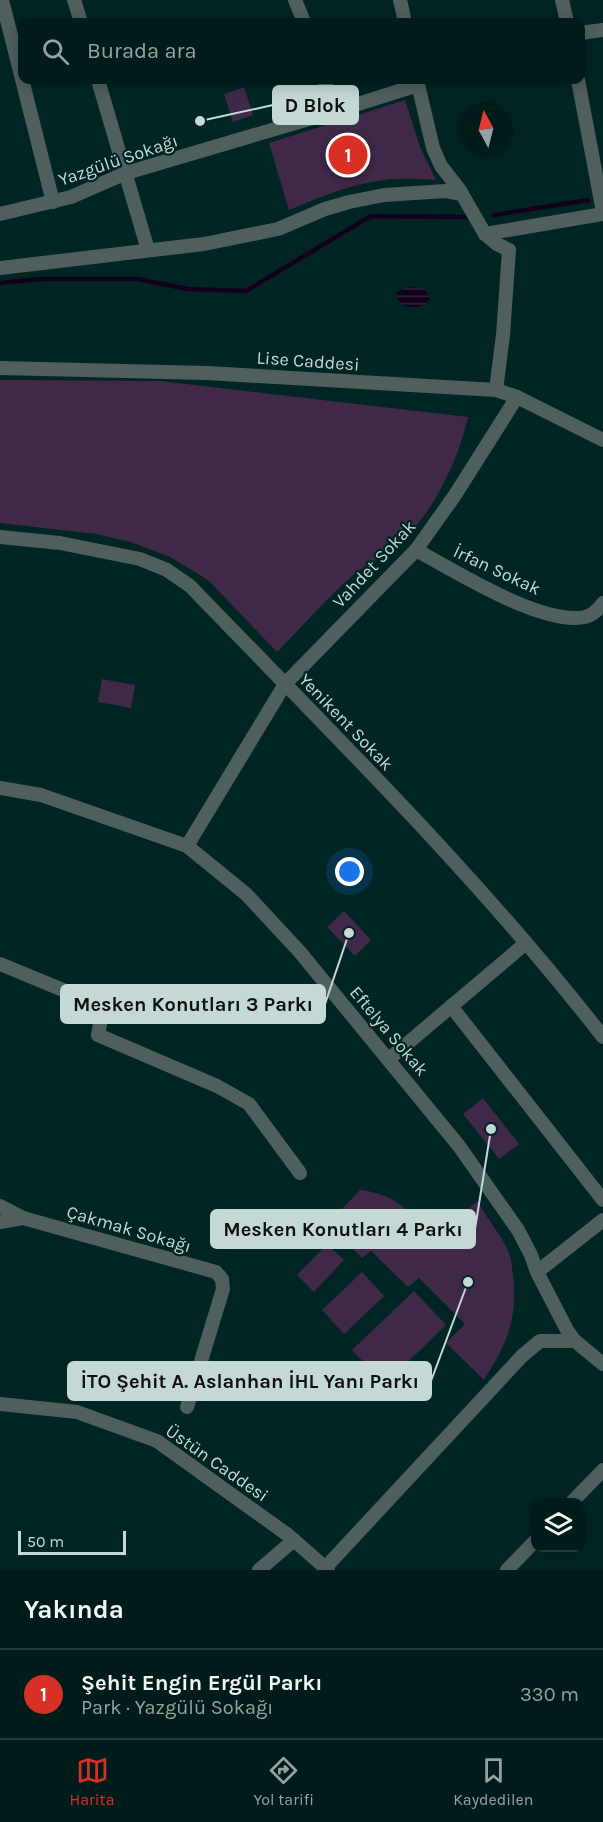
<!DOCTYPE html>
<html lang="tr">
<head>
<meta charset="utf-8">
<style>
	:root { --surface:#001c1a; --page:#0e2927; --text:#f1f3f6; --muted:#95a1a2; --line:#223a39; --accent:#d93025 }
	body { margin:0; font-family:Karla,sans-serif; background:var(--page); color:var(--text) }
	.controls { position:absolute; right:18px; bottom:18px; display:grid; overflow:hidden; border-radius:12px; box-shadow:0 3px 15px #0003 }
	.controls button { width:54px; height:54px; display:grid; place-items:center; padding:0; border:0; border-bottom:2px solid var(--line); background:var(--surface); color:var(--text); font:30px sans-serif }
	.compass { position:absolute; left:459px; top:102px; width:54px; height:54px; border-radius:50%; background:var(--surface); box-shadow:0 3px 15px #0003; rotate:353deg }
	.scale { position:absolute; left:18px; bottom:15px; width:108px; box-sizing:border-box; padding-left:6px; border:3px solid #c4d8d6; border-top:0; font-size:16px; line-height:21px; white-space:nowrap; color:#c4d8d6; -webkit-text-stroke:4px #002523; paint-order:stroke }
	.you { position:absolute; left:350px; top:872px; width:21px; height:21px; margin:-15px; border:4px solid #fff; border-radius:50%; background:#1a73e8; box-shadow:0 0 0 9px #1a73e833 }
	.badge { display:grid; place-items:center; width:39px; height:39px; border-radius:50%; background:var(--accent); color:#fff; font-size:20px; font-weight:700 }
	.pin { position:absolute; translate:-50% -50%; border:3px solid #fff; box-shadow:0 2px 6px #0006 }
	.list { margin:0; padding:0; list-style:none }
	h2 { display:flex; justify-content:space-between; align-items:center; height:78px; margin:0; padding:0 24px; font-size:26px }
	h2 small { font-size:20px; font-weight:400; color:var(--muted) }
	.list li { display:grid; grid-template-columns:39px 1fr auto; gap:18px; align-items:center; box-sizing:border-box; height:90px; padding:0 24px; border-top:2px solid var(--line) }
	.list b { display:block; font-size:22px; white-space:nowrap }
	.list p { margin:0; font-size:20px; white-space:nowrap; color:var(--muted) }
	.list em { font-size:20px; font-style:normal; color:var(--muted) }
	.icon { flex:none; width:33px; height:33px; fill:none; stroke:currentColor; stroke-width:2; stroke-linecap:round; stroke-linejoin:round }
	.map { position:relative; flex:none; width:603px; height:1570px; overflow:hidden }
	.search { position:absolute; background:var(--surface); box-shadow:0 3px 15px #0003; left:18px; right:18px; top:18px; height:66px; display:flex; align-items:center; gap:15px; box-sizing:border-box; padding:0 21px; border-radius:12px; color:var(--muted); font-size:22px }
	.sheet { height:168px; background:var(--surface) }
	nav { display:flex; justify-content:space-around; align-items:center; box-sizing:border-box; height:84px; border-top:2px solid var(--line); background:var(--surface); font-size:16px; color:var(--muted) }
	nav a { display:grid; justify-items:center; gap:3px }
	nav .on { color:var(--accent) }
	.map>svg:first-child { display:block }
	.green { fill:#402848 }
	.water { fill:url(#water-rules) }
	.lines { fill:none; stroke-linecap:round; stroke-linejoin:round }
	.stream { stroke:#13001b; stroke-width:4.5 }
	.minor { stroke:#4f5f5e; stroke-width:14 }
	.labels { text-anchor:middle; stroke-width:4.5; stroke-linejoin:round; paint-order:stroke }
	.street-label { font-size:18px; fill:#c4d8d6; stroke:#002523 }
	.leader { fill:none; stroke:#c4d8d6; stroke-width:2 }
	.callout-dot { fill:#c4d8d6; stroke:#002523; stroke-width:2 }
	.callout { fill:#c4d8d6; stroke:#c4d8d6; stroke-width:2 }
	.callout-label { font-size:20px; text-anchor:middle; font-weight:bold; fill:#111 }
</style>
</head>
<body>
<div class="map">
<svg width="603" height="1570" viewBox="0 0 603 1570">
	<defs>
		<pattern id="water-rules" width="6" height="5" patternUnits="userSpaceOnUse" patternTransform="scale(1.5)"><rect width="6" height="5" fill="#13001b"/><path d="M0 2.5h6" fill="none" stroke="#34243b"/></pattern>
	</defs>
	<rect width="100%" height="100%" fill="#002523"/>
	<g class="green">
		<path d="M244 87 253 115 233 122 224 94Z"/>
		<path d="M405 100 420 147 436 180C419 179 401 178 384 180 351 184 320 197 289 210L269 143Z"/>
		<path d="M0 380 161 381 468 417C458 462 432 516 396 546 382 557 364 565 351 577 325 600 302 627 277 652L208 580 170 557 131 542 96 534 0 523Z"/>
		<path d="M102 679 135 685 131 708 98 702Z"/>
		<path d="M344 911 371 940 355 956 327 927Z"/>
		<path d="M483 1098 519 1144 499 1159 463 1114Z"/>
		<path d="M360 1190C401 1194 409 1218 441 1236 462 1229 462 1214 477 1201 485 1215 506 1242 510 1256 512 1262 512 1269 513 1275 518 1319 507 1344 484 1380L446 1343 465 1324 419 1278 408 1287 371 1251 362 1258 328 1224Z"/>
		<path d="M327 1244 344 1260 314 1292 297 1275Z"/>
		<path d="M362 1272 384 1296 344 1334 322 1310Z"/>
		<path d="M414 1291 446 1325 385 1384 352 1350Z"/>
	</g>
	<path class="water" d="M407 287 424 288 430 298C425 309 412 308 402 305L398 299 397 292Z"/>
	<g class="lines">
		<g class="stream">
			<path d="M494 215 588 200"/>
			<path d="M0 283 41 279H137L188 289 246 291 371 216 469 217"/>
		</g>
		<g class="minor">
			<path d="M2 0 53 202"/>
			<path d="M74 0 81 22"/>
			<path d="M295 0 304 22"/>
			<path d="M400 0 405 22"/>
			<path d="M562 0 567 22"/>
			<path d="M580 33 603 30"/>
			<path d="M98 80 148 250"/>
			<path d="M324 80 336 111"/>
			<path d="M417 80 433 148 441 166 459 189 485 234 497 244 509 250 503 335 496 390"/>
			<path d="M578 80 603 212"/>
			<path d="M0 214 71 197 126 173 336 111 418 85"/>
			<path d="M485 234 603 214"/>
			<path d="M0 268 204 244 278 229 325 209 349 202 384 195 446 191 462 194"/>
			<path d="M0 368 207 373 496 390 517 397 603 440"/>
			<path d="M0 537 60 543 140 559 167 570 190 586C331 732 478 876 603 1037"/>
			<path d="M416 550C455 571 542 626 585 617 593 615 598 610 603 603"/>
			<path d="M0 788 41 795 187 846 246 894 299 951 459 1146 518 1230 531 1255 537 1272 567 1330 575 1341 603 1364"/>
			<path d="M187 846 285 684 416 550 455 495 517 397"/>
			<path d="M0 964 97 1004 102 1013 98 1035 217 1086 249 1104 300 1173"/>
			<path d="M451 1006 603 1200"/>
			<path d="M389 1059 526 943"/>
			<path d="M0 1206 23 1218 216 1272 222 1279 223 1289 187 1407"/>
			<path d="M0 1222 23 1218"/>
			<path d="M537 1272 603 1220"/>
			<path d="M0 1404 77 1412 157 1441 288 1535 328 1570"/>
			<path d="M572 1502 603 1470"/>
			<path d="M325 1568 522 1356 540 1341H575"/>
			<path d="M259 1570 294 1540"/>
			<path d="M507 1570 536 1540"/>
		</g>
	</g>
	<g class="labels">
		<g class="street-label">
			<text transform="translate(118 160) rotate(-19)" y="6">Yazgülü Sokağı</text>
			<text transform="translate(308 361) rotate(4)" y="6">Lise Caddesi</text>
			<text transform="translate(374 564) rotate(-47)" y="6">Vahdet Sokak</text>
			<text transform="translate(497 570) rotate(25)" y="6">İrfan Sokak</text>
			<text transform="translate(346 722) rotate(46)" y="6">Yenikent Sokak</text>
			<text transform="translate(389 1031) rotate(50)" y="6">Eftelya Sokak</text>
			<text transform="translate(129 1229) rotate(16)" y="6">Çakmak Sokağı</text>
			<text transform="translate(217 1463) rotate(35)" y="6">Üstün Caddesi</text>
		</g>
	</g>
	<path class="leader" d="M200 121L273 105M349 933L325 1004M491 1129L475 1229M468 1282L431 1381"/>
	<g class="callout-dot">
		<circle cx="200" cy="121" r="6"/>
		<circle cx="349" cy="933" r="6"/>
		<circle cx="491" cy="1129" r="6"/>
		<circle cx="468" cy="1282" r="6"/>
	</g>
	<g class="callout">
		<rect x="273" y="86" width="85" height="38" rx="6"/>
		<rect x="61" y="985" width="264" height="38" rx="6"/>
		<rect x="211" y="1210" width="264" height="38" rx="6"/>
		<rect x="68" y="1362" width="363" height="38" rx="6"/>
	</g>
	<g class="callout-label">
		<text x="315" y="112">D Blok</text>
		<text x="193" y="1011">Mesken Konutları 3 Parkı</text>
		<text x="343" y="1236">Mesken Konutları 4 Parkı</text>
		<text x="250" y="1388">İTO Şehit A. Aslanhan İHL Yanı Parkı</text>
	</g>
</svg>
<div class="controls">
<button><svg class="icon" aria-label="layers" viewBox="0 0 24 24"><path d="M12 4l9 5-9 5-9-5zM3 14l9 5 9-5"/></svg></button>
</div>
<svg class="compass" viewBox="-18 -18 36 36"><path d="M0-13l5 13h-10z" fill="#e53935"/><path d="M0 13l5-13h-10z" fill="#95a1a2"/></svg>
<div class="scale">50 m</div>
<div class="you"></div>
<div class="pin badge" style="left:348px;top:155px">1</div>
<div class="search"><svg class="icon" aria-label="search" viewBox="0 0 24 24"><circle cx="10" cy="10" r="6"/><path d="M15 15l6 6"/></svg>Burada ara</div>
</div>
<section class="sheet">
<h2>Yakında<small></small></h2>
<ul class="list">
<li><span class="badge">1</span><div><b>Şehit Engin Ergül Parkı</b><p>Park · Yazgülü Sokağı</p></div><em>330 m</em></li>
</ul>
</section>
<nav>
<a class="on"><svg class="icon" aria-label="map" viewBox="0 0 24 24"><path d="M3 6l6-2 6 2 6-2v14l-6 2-6-2-6 2zM9 4v14M15 6v14"/></svg>Harita</a>
<a><svg class="icon" aria-label="directions" viewBox="0 0 24 24"><path d="M12 3l9 9-9 9-9-9zM9 14v-3h6M13 9l2 2-2 2"/></svg>Yol tarifi</a>
<a><svg class="icon" aria-label="saved" viewBox="0 0 24 24"><path d="M7 4h10v16l-5-4-5 4z"/></svg>Kaydedilen</a>
</nav>
</body>
</html>
